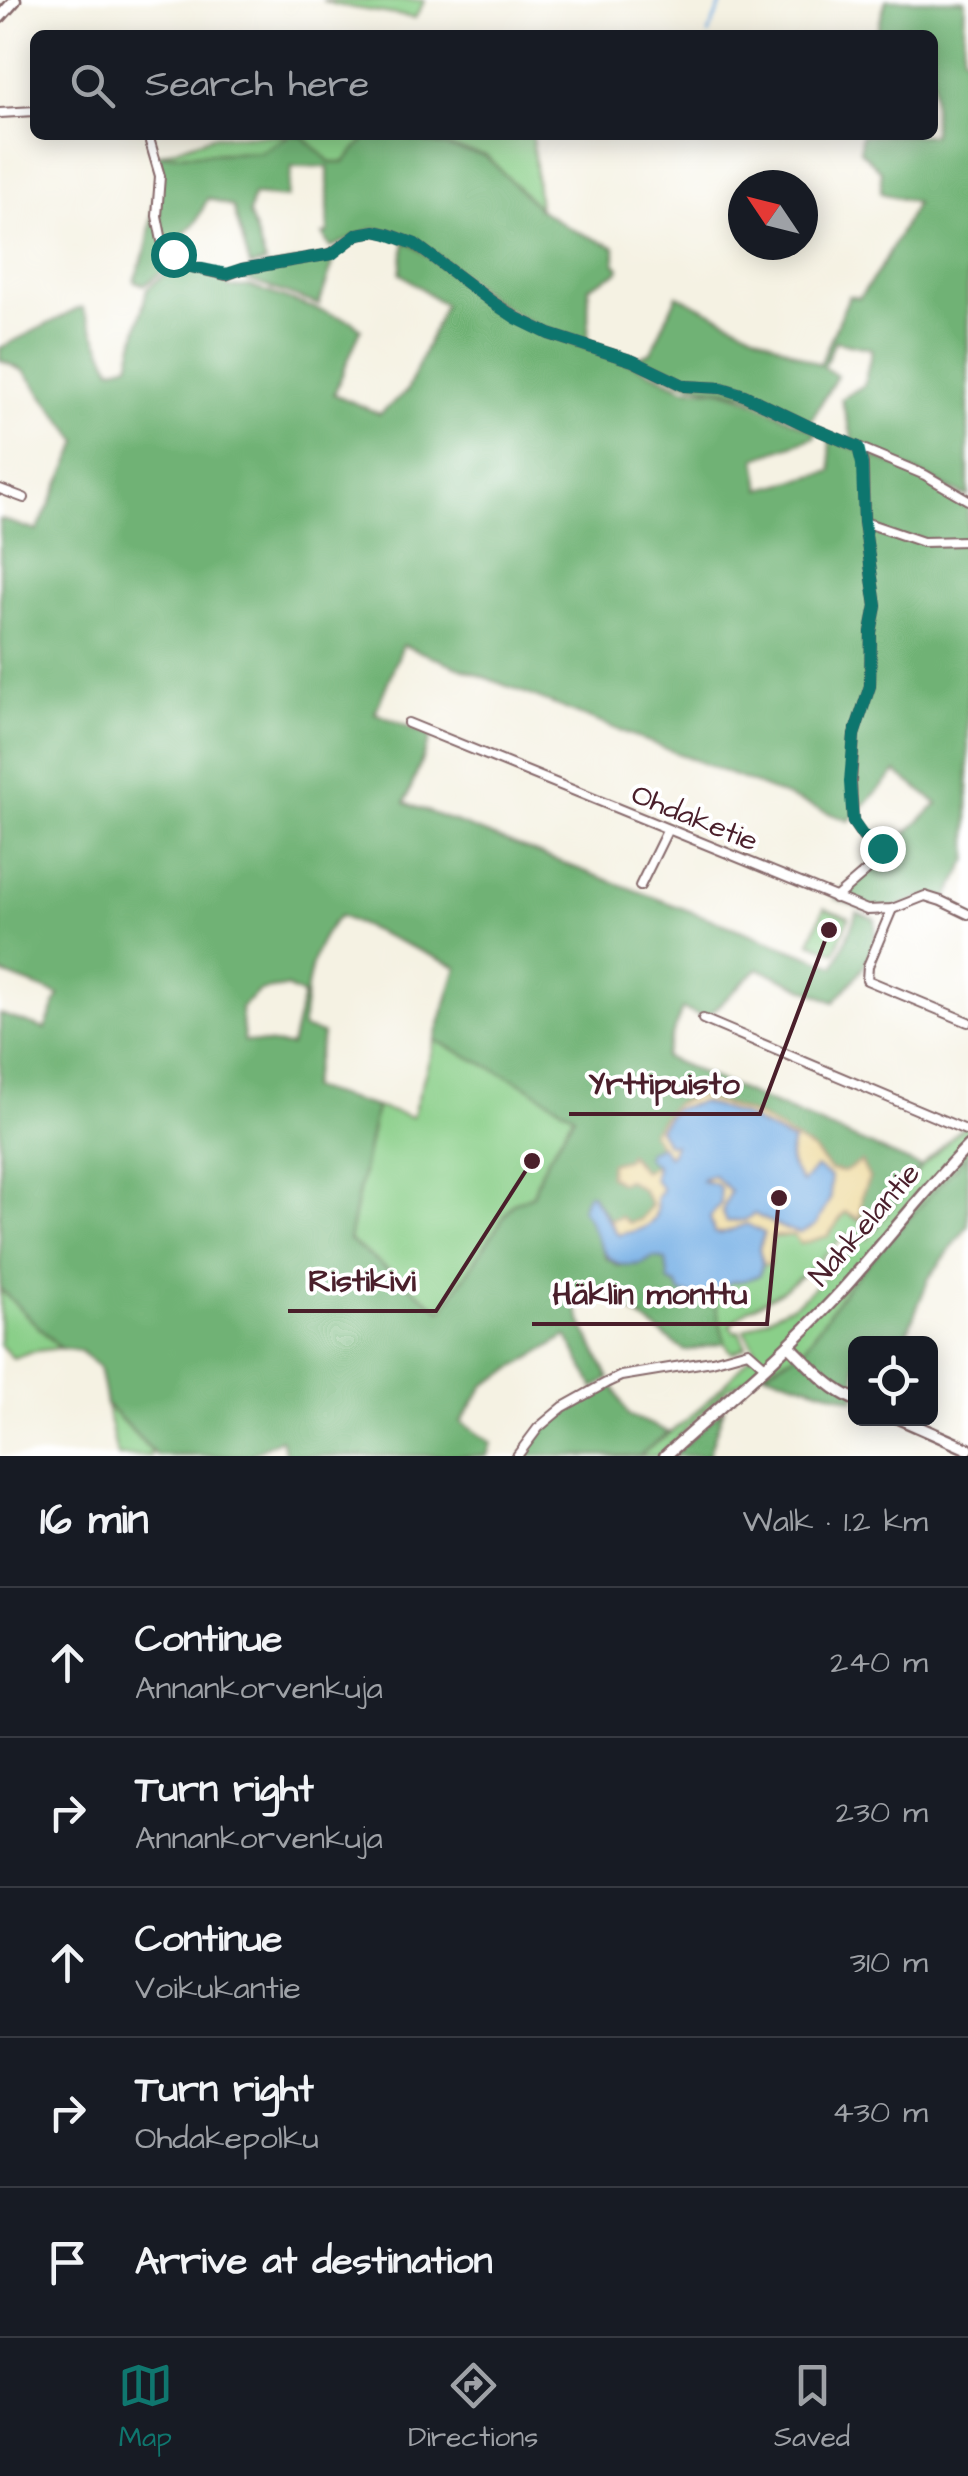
<!DOCTYPE html>
<html lang="en">
<head>
<meta charset="utf-8">
<style>
	:root { --surface:#171b24; --page:#20242c; --text:#f1f3f6; --muted:#9ea1a6; --line:#363941; --accent:#0f766e }
	body { margin:0; font-family:"Architects Daughter",sans-serif; background:var(--page); color:var(--text) }
	.controls { position:absolute; right:30px; bottom:30px; display:grid; overflow:hidden; border-radius:15px; box-shadow:0 5px 25px #0003 }
	.controls button { width:90px; height:90px; display:grid; place-items:center; padding:0; border:0; border-bottom:2px solid var(--line); background:var(--surface); color:var(--text); font:50px sans-serif }
	.compass { position:absolute; left:728px; top:170px; width:90px; height:90px; border-radius:50%; background:var(--surface); box-shadow:0 5px 25px #0003; rotate:305deg }
	.stop { position:absolute; width:30px; height:30px; margin:-22px; border:8px solid #0f766e; border-radius:50%; background:#fff }
	.stop.end { background:#0f766e; border-color:#fff; box-shadow:0 2px 10px #0008 }
	.list { margin:0; padding:0; list-style:none }
	h2 { display:flex; justify-content:space-between; align-items:center; height:130px; margin:0; padding:0 40px; font-size:42px }
	h2 small { font-size:32px; font-weight:400; color:var(--muted) }
	.list li { display:grid; grid-template-columns:65px 1fr auto; gap:30px; align-items:center; box-sizing:border-box; height:150px; padding:0 40px; border-top:2px solid var(--line) }
	.list b { display:block; font-size:38px; white-space:nowrap }
	.list p { margin:0; font-size:32px; white-space:nowrap; color:var(--muted) }
	.list em { font-size:32px; font-style:normal; color:var(--muted) }
	.icon { flex:none; width:55px; height:55px; fill:none; stroke:currentColor; stroke-width:2; stroke-linecap:round; stroke-linejoin:round }
	.map { position:relative; flex:none; width:968px; height:1456px; overflow:hidden }
	.search { position:absolute; background:var(--surface); box-shadow:0 5px 25px #0003; left:30px; right:30px; top:30px; height:110px; display:flex; align-items:center; gap:25px; box-sizing:border-box; padding:0 35px; border-radius:15px; color:var(--muted); font-size:38px }
	.sheet { height:880px; background:var(--surface) }
	nav { display:flex; justify-content:space-around; align-items:center; box-sizing:border-box; height:140px; border-top:2px solid var(--line); background:var(--surface); font-size:28px; color:var(--muted) }
	nav a { display:grid; justify-items:center; gap:5px }
	nav .on { color:var(--accent) }
	.map>svg:first-child { display:block }
	.green { fill:#8acf89; stroke:#6a775a; stroke-width:2.5 }
	.forest { fill:#6fb275; stroke:#5c6850; stroke-width:2.5; fill-rule:evenodd }
	.sand { fill:#eeda9e; stroke:#9c7c64; stroke-width:2.5 }
	.water { fill:#75afe5; stroke:#606788; stroke-width:2.5 }
	.lines { fill:none; stroke-linecap:round; stroke-linejoin:round }
	.stream { stroke:#75afe5; stroke-width:2.5 }
	.street-casing { stroke:#86696b; stroke-width:12 }
	.secondary-casing { stroke:#86696b; stroke-width:15 }
	.street { stroke:#fff; stroke-width:8 }
	.secondary { stroke:#fff; stroke-width:10 }
	.route { stroke:#0f766e; stroke-width:12 }
	.labels { text-anchor:middle; stroke-width:8; stroke-linejoin:round; paint-order:stroke }
	.street-label { font-size:30px; fill:#4a1f2b; stroke:#fff }
	.leader { fill:none; stroke:#4a1f2b; stroke-width:4 }
	.callout-dot { fill:#4a1f2b; stroke:#fff; stroke-width:4 }
	.callout-label { font-size:32px; text-anchor:middle; font-weight:bold; fill:#4a1f2b; stroke:#fff; stroke-width:8; stroke-linejoin:round; paint-order:stroke }
</style>
</head>
<body>
<div class="map">
<svg width="968" height="1456" viewBox="0 0 968 1456">
	<rect width="100%" height="100%" fill="#fff"/>
	<filter id="ink" filterUnits="userSpaceOnUse"><feTurbulence type="fractalNoise" baseFrequency=".01" numOctaves="2"/><feDisplacementMap in="SourceGraphic" scale="20" xChannelSelector="R" yChannelSelector="G"/><feConvolveMatrix kernelMatrix="1 2 1 2 8 2 1 2 1" color-interpolation-filters="sRGB"/></filter>
	<filter id="wash" filterUnits="userSpaceOnUse"><feTurbulence type="fractalNoise" baseFrequency=".0048" numOctaves="4" result="noise"/><feDisplacementMap in="SourceGraphic" scale="40" xChannelSelector="R" yChannelSelector="G"/><feGaussianBlur stdDeviation="2.25" result="paint"/><feColorMatrix in="noise" values="0 0 0 0 0 0 0 0 0 0 0 0 0 0 0 0 0 1.4 0 .05"/><feComposite in="paint" operator="in"/></filter>
	<g filter="url(#wash)">
		<rect width="100%" height="100%" fill="#f5f2e3"/>
		<g class="green">
			<path d="M322 0H425L415 18 336 5Z"/>
			<path d="M290 135 261 152 157 155 213 136Z"/>
			<path d="M301 135H369L344 162H330Z"/>
			<path d="M397 135H532L539 209 486 156Z"/>
			<path d="M824 908 849 917 835 952 810 942Z"/>
			<path d="M435 1040 518 1081 574 1115 541 1170 533 1195 513 1204 442 1311 349 1240 376 1107 412 1117Z"/>
			<path d="M968 1122V1153L803 1350 728 1388 658 1456H639L688 1419 722 1387 756 1350 744 1330 800 1301 850 1252 856 1239 863 1236 867 1239 873 1231 854 1237 846 1234C827 1254 807 1273 784 1289 764 1303 747 1306 730 1326L735 1332 739 1331 746 1347 732 1353 725 1343 713 1294 731 1282 746 1280 759 1275 762 1264H769L772 1237 795 1235 845 1212 875 1230 921 1167Z"/>
			<path d="M0 1289 60 1348 30 1352 13 1358 0 1345Z"/>
			<path d="M106 1404 151 1451V1456H117Z"/>
		</g>
		<g class="forest">
			<path d="M886 0H965L963 56 968 58V497L854 443 841 399 864 385 872 349 835 341 824 367 837 376 809 424 744 393 686 383 633 359 651 352 677 295 820 365 849 296 859 298 880 269 916 203 881 193V171L860 151 861 135H933V35H876Z"/>
			<path d="M290 135H301L330 162H344L369 135H397L486 156 539 209 571 229 615 247V264L620 267 618 272 589 287 588 345 550 332 518 316 492 299 435 254 375 228 330 248 323 235 328 233V167H292L287 198 253 195 249 214 266 263 250 266 233 207 208 198 196 222 170 248C154 229 158 179 157 155L261 152Z"/>
			<path d="M155 193 167 250 159 256 164 270 145 285 134 281 147 246Z"/>
			<path d="M405 241 414 246 515 320 631 363 684 388 722 390 742 396 816 432 815 437 756 458 761 489 832 471 829 438 924 477 968 503V859L945 903 925 896 892 909 867 910 835 898 938 804 896 772 849 821 403 645 375 713 431 736 405 803 835 966 857 912 875 919C879 955 857 977 834 1002L758 968 706 1018 682 1009 664 1057 921 1167 874 1230 860 1219 861 1195 869 1178 830 1170 813 1150 661 1146 648 1151 657 1164 627 1180 643 1190 651 1205 640 1220 629 1223 621 1218 610 1220 591 1194 590 1219 606 1258 619 1266 653 1257 666 1260 669 1281 696 1296 713 1294 725 1343 685 1351 603 1290 575 1301C581 1328 598 1353 609 1379L594 1388 567 1336 484 1386 461 1422 491 1443 487 1456H287L281 1439 248 1456H157L106 1404 99 1367 80 1351 60 1348 0 1289V1014L45 1029 59 995 0 973V519L37 531 79 442 24 371 0 360V348L82 307 112 369 129 364 147 289 166 273 174 258 186 268 226 277 229 288 250 286 352 321 361 329 334 394 380 414 407 391 444 305 400 273ZM340 916 457 967 435 1040 518 1081 574 1115 541 1170 533 1195 513 1203 442 1311 349 1240 376 1107 310 1088 323 1034 302 1028C306 989 310 943 340 916ZM286 987 303 995 291 1046 244 1041 241 1008 259 991Z"/>
			<path d="M331 256 334 260 319 305 244 279 247 271Z"/>
			<path d="M968 1153V1226L929 1278 903 1343 856 1344 855 1400 764 1372 803 1350 846 1288Z"/>
			<path d="M613 1385 628 1415 669 1432 639 1456H522L542 1430 574 1406Z"/>
			<path d="M724 1408 708 1456H672Z"/>
		</g>
		<g class="sand">
			<path d="M697 1095 757 1116 813 1150 830 1170 844 1172 861 1162 869 1178 862 1195 860 1219 845 1212 828 1236 800 1244 794 1235 772 1237 769 1265 762 1264 759 1248 764 1233H714L710 1217 721 1203 716 1184 702 1180 703 1178 713 1174 731 1191 722 1212 726 1222 745 1220 754 1214 785 1229 803 1184C792 1169 786 1159 793 1141L743 1116 674 1143 672 1153 667 1157 651 1132 674 1104Z"/>
			<path d="M629 1154 643 1171 657 1164 662 1189 654 1219 644 1229 618 1235 610 1220 621 1217 629 1223 640 1220 651 1205 643 1190 627 1180 620 1183 609 1176 610 1163 626 1159Z"/>
		</g>
		<path class="water" d="M701 1102 743 1116 793 1142C785 1159 792 1169 802 1183L816 1167 830 1177C831 1184 829 1190 831 1197L816 1225 800 1233 785 1229 754 1214 745 1220 726 1222 722 1212 730 1191 713 1175 703 1178 702 1181 716 1184 720 1188 721 1203 710 1217 714 1233 720 1234 747 1224 764 1233 759 1248 762 1264 759 1275 746 1280 731 1282 713 1294 696 1296 681 1293 676 1284 669 1282 666 1260 653 1257C645 1263 641 1265 631 1265 597 1267 600 1230 581 1209L587 1194H591L618 1235C641 1230 661 1227 656 1199L662 1189 654 1179 656 1165 646 1158 648 1151 661 1146 668 1156 672 1153 674 1144H667L658 1129 674 1109Z"/>
		<g class="lines">
			<path class="stream" d="M708 35 723 0"/>
		</g>
	</g>
	<g filter="url(#ink)">
		<g class="lines">
			<g class="street-casing">
				<g id="street">
					<path d="M0 113 35 111"/>
					<path d="M148 135 160 176 157 216 162 241 187 266 226 275 242 269 331 254 358 234 375 231 389 234 415 244 491 301 517 318 549 334 633 361 685 386 722 388 744 395 808 426 925 475 968 500"/>
					<path d="M0 489 24 498"/>
					<path d="M864 522 923 542 968 541"/>
					<path d="M408 723 867 910 892 909 925 896 941 901 968 914"/>
					<path d="M640 886 667 831"/>
					<path d="M835 898 884 856 881 848 863 837 853 822 851 782 854 735 870 686 871 632 876 606 864 522 863 464 858 447"/>
					<path d="M892 909 868 966 867 980 968 1022"/>
					<path d="M703 1019 968 1131"/>
					<path d="M517 1456 538 1428 563 1407 606 1383 621 1376 712 1361 748 1351 765 1366"/>
				</g>
			</g>
			<g class="secondary-casing">
				<g id="secondary">
					<path d="M0 17 15 0"/>
					<path d="M789 1345C810 1366 828 1388 856 1400"/>
					<path d="M898 1418 968 1449"/>
					<path d="M665 1456C723 1404 783 1354 835 1298 881 1248 921 1194 968 1146"/>
				</g>
			</g>
			<use href="#street" class="street"/>
			<use href="#secondary" class="secondary"/>
		</g>
	</g>
	<g class="lines" filter="url(#ink)">
		<path class="route" d="M173 254 187 266 226 274 242 269 332 254 358 234 375 231 388 234 415 244 492 302 516 318 549 334 633 361 685 386 722 388 744 395 808 426 858 447 862 464 864 522 876 606 871 632 870 686 854 735 850 782 853 822 863 836 882 848"/>
	</g>
	<g class="labels">
		<g class="street-label">
			<text transform="translate(695 817) rotate(22)" y="10">Ohdaketie</text>
			<text transform="translate(864 1224) rotate(-49)" y="10">Nahkelantie</text>
		</g>
	</g>
	<path class="leader" d="M829 930L760 1114H569M532 1161L436 1311H288M779 1198L767 1324H532"/>
	<g class="callout-dot">
		<circle cx="829" cy="930" r="10"/>
		<circle cx="532" cy="1161" r="10"/>
		<circle cx="779" cy="1198" r="10"/>
	</g>
	<g class="callout-label">
		<text x="664" y="1094">Yrttipuisto</text>
		<text x="362" y="1291">Ristikivi</text>
		<text x="650" y="1304">Häklin monttu</text>
	</g>
</svg>
<div class="controls">
<button><svg class="icon" aria-label="locate" viewBox="0 0 24 24"><circle cx="12" cy="12" r="6"/><path d="M12 2v4M12 18v4M2 12h4M18 12h4"/></svg></button>
</div>
<svg class="compass" viewBox="-18 -18 36 36"><path d="M0-13l5 13h-10z" fill="#e53935"/><path d="M0 13l5-13h-10z" fill="#9ea1a6"/></svg>
<div class="stop" style="left:173px;top:254px"></div>
<div class="stop end" style="left:882px;top:848px"></div>
<div class="search"><svg class="icon" aria-label="search" viewBox="0 0 24 24"><circle cx="10" cy="10" r="6"/><path d="M15 15l6 6"/></svg>Search here</div>
</div>
<section class="sheet">
<h2>16 min<small>Walk · 1.2 km</small></h2>
<ul class="list">
<li><svg class="icon" aria-label="ahead" viewBox="0 0 24 24"><path d="M12 20V5M6 11l6-6 6 6"/></svg><div><b>Continue</b><p>Annankorvenkuja</p></div><em>240 m</em></li>
<li><svg class="icon" aria-label="right" viewBox="0 0 24 24"><path d="M7 20v-9h11M14 6l5 5-5 5"/></svg><div><b>Turn right</b><p>Annankorvenkuja</p></div><em>230 m</em></li>
<li><svg class="icon" aria-label="ahead" viewBox="0 0 24 24"><path d="M12 20V5M6 11l6-6 6 6"/></svg><div><b>Continue</b><p>Voikukantie</p></div><em>310 m</em></li>
<li><svg class="icon" aria-label="right" viewBox="0 0 24 24"><path d="M7 20v-9h11M14 6l5 5-5 5"/></svg><div><b>Turn right</b><p>Ohdakepolku</p></div><em>430 m</em></li>
<li><svg class="icon" aria-label="arrive" viewBox="0 0 24 24"><path d="M6 21V4h12l-3 4 3 4H6"/></svg><div><b>Arrive at destination</b></div></li>
</ul>
</section>
<nav>
<a class="on"><svg class="icon" aria-label="map" viewBox="0 0 24 24"><path d="M3 6l6-2 6 2 6-2v14l-6 2-6-2-6 2zM9 4v14M15 6v14"/></svg>Map</a>
<a><svg class="icon" aria-label="directions" viewBox="0 0 24 24"><path d="M12 3l9 9-9 9-9-9zM9 14v-3h6M13 9l2 2-2 2"/></svg>Directions</a>
<a><svg class="icon" aria-label="saved" viewBox="0 0 24 24"><path d="M7 4h10v16l-5-4-5 4z"/></svg>Saved</a>
</nav>
</body>
</html>
